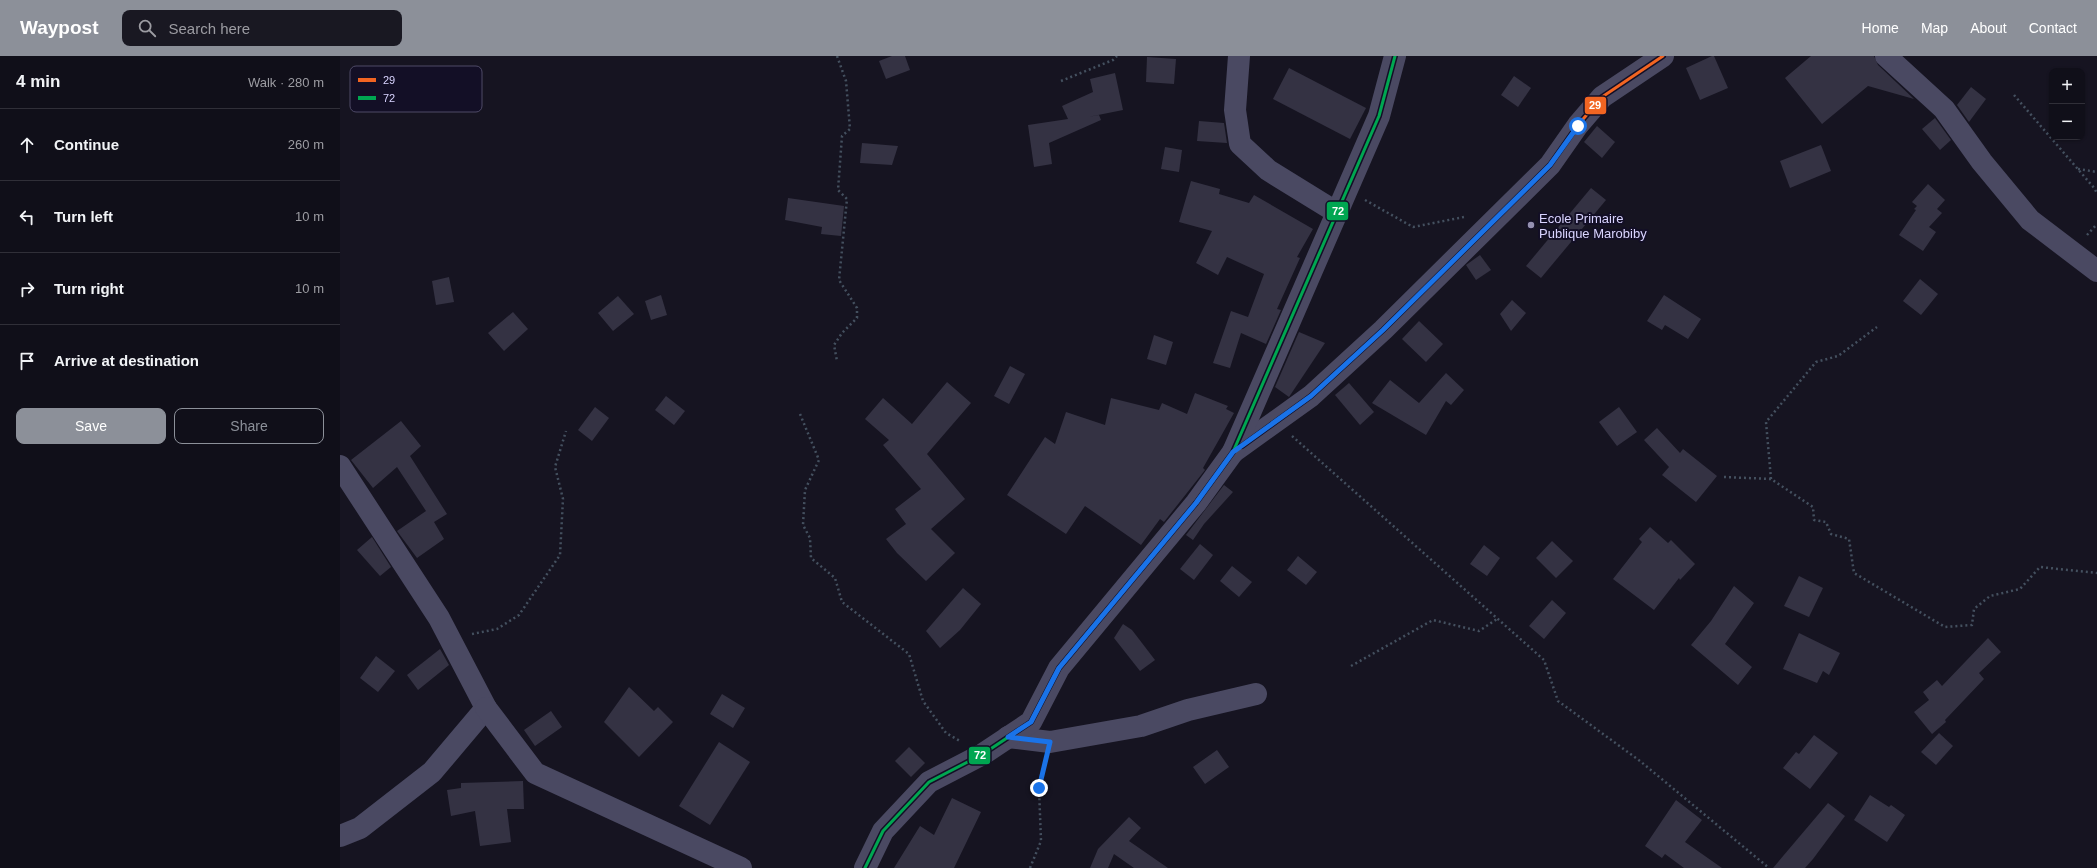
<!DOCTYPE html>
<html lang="en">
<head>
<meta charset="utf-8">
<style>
	:root { --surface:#100f19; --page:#191822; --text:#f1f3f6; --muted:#9c9ca2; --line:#302f38; --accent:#8c9099 }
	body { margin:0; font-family:Helvetica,sans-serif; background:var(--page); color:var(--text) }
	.controls { position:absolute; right:12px; top:12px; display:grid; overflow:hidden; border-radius:8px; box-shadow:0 1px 3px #0004 }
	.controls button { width:36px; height:36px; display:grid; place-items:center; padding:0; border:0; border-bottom:1px solid var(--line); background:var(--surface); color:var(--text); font:20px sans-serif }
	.stop { position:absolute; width:12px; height:12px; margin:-9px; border:3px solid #1a73e8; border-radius:50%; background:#fff }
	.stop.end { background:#1a73e8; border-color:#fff; box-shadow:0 1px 4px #0008 }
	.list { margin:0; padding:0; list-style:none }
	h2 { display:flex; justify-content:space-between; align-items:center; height:52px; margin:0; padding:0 16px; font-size:17px }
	h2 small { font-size:13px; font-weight:400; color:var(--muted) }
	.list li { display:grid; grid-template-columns:26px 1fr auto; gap:12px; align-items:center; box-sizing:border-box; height:72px; padding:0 16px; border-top:1px solid var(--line) }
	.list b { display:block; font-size:15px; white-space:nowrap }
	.list em { font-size:13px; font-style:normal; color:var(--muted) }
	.actions { display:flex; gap:8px; padding:12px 16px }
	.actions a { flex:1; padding:9px 0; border:1px solid var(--accent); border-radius:8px; text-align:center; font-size:14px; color:var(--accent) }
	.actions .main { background:var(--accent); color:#fff }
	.icon { flex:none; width:22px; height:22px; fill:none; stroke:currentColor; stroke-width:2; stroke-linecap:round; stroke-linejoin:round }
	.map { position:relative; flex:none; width:1757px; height:812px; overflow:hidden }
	header { display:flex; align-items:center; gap:24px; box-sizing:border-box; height:56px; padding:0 20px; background:var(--accent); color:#fff }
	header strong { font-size:19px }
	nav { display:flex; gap:22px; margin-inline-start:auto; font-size:14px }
	.search { width:280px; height:36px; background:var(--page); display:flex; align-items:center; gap:10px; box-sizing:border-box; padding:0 14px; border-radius:8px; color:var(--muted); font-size:15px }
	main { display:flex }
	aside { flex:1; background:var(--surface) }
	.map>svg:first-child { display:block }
	.building { fill:#343243 }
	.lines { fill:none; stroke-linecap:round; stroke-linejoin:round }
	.path { stroke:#44505f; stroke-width:2.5; stroke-dasharray:2 3; stroke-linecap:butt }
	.street { stroke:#4a4962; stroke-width:22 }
	.bus-1-casing { stroke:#130f26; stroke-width:6 }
	.bus-2-casing { stroke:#130f26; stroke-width:6 }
	.bus-1 { stroke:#f26522; stroke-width:3 }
	.bus-2 { stroke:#00a651; stroke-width:3 }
	.route { stroke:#1a73e8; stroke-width:5 }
	.poi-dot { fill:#9591b1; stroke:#130f26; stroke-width:1.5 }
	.labels { text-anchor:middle; stroke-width:4; stroke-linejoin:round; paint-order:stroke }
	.poi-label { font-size:13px; fill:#d9d4ff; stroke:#130f26; text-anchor:start }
	.key { fill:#130f26; stroke:#4e4a67; stroke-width:1 }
	.key-label { font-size:11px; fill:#d9d4ff }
	.line-badge { stroke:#130f26; stroke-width:1.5 }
	.badge-label { font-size:11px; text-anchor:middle; font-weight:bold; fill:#fff }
</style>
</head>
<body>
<header>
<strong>Waypost</strong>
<div class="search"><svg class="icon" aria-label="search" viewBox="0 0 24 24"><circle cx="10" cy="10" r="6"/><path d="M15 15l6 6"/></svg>Search here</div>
<nav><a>Home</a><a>Map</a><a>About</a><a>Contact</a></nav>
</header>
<main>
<aside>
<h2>4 min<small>Walk · 280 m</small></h2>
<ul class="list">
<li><svg class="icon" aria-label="ahead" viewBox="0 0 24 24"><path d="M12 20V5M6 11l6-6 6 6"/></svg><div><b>Continue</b></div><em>260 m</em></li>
<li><svg class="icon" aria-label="left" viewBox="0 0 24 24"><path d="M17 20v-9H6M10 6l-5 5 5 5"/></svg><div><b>Turn left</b></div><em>10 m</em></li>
<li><svg class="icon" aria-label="right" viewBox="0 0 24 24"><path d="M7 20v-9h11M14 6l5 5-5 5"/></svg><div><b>Turn right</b></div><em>10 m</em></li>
<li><svg class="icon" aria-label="arrive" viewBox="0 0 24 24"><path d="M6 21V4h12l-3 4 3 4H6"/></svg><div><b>Arrive at destination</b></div></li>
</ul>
<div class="actions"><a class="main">Save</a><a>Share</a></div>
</aside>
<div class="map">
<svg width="1757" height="812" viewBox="0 0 1757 812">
	<rect width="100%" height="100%" fill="#161421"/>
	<g class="building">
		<path d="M552 0H565L570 14 546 23 539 5Z"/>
		<path d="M1372 0H1374L1388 32 1360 44 1346 12Z"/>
		<path d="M1471 0H1534L1538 9 1574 43 1528 30 1482 68 1445 22Z"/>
		<path d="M807 1 836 3 834 28 806 26Z"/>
		<path d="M949 12 1026 52 1010 83 933 43Z"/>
		<path d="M775 17 783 54 748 61 759 59 761 64 709 87 712 108 694 111 688 69 728 63 722 50 753 36 750 23Z"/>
		<path d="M1174 20 1191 32 1178 51 1161 39Z"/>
		<path d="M1631 31 1646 43 1629 66 1617 49Z"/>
		<path d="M1595 62 1611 84 1600 94 1582 73Z"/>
		<path d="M859 65 884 67 887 87 857 85Z"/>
		<path d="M1257 70 1275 86 1262 102 1244 86Z"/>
		<path d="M522 87 558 90 552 109 520 107Z"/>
		<path d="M1481 89 1491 115 1450 132 1440 105Z"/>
		<path d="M825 91 842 94 839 116 821 113Z"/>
		<path d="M851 125 880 133 879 138 909 147 914 139 973 173 957 201 960 202 937 253 941 254 926 288 901 277 890 312 873 307 891 255 908 261 924 218 887 201 878 219 856 207 872 175 839 166Z"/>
		<path d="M1588 128 1605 144 1597 153 1602 157 1589 171 1596 176 1583 195 1559 179 1576 154 1574 153 1577 150 1572 146Z"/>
		<path d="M1251 132 1266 144 1201 222 1186 210Z"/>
		<path d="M448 142 504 150 501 180 481 178 482 171 445 164Z"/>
		<path d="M1140 199 1151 214 1136 224 1126 209Z"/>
		<path d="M109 221 114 246 96 249 92 225Z"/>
		<path d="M1580 223 1598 238 1581 259 1563 245Z"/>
		<path d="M321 239 327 259 311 264 305 245Z"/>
		<path d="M1324 239 1361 263 1348 283 1325 269 1322 274 1307 265Z"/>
		<path d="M278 240 294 258 273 275 258 257Z"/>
		<path d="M1172 244 1186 257 1171 275 1160 258Z"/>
		<path d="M173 256 188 273 164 295 148 277Z"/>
		<path d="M1079 265 1103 288 1086 306 1062 283Z"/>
		<path d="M959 276 985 287 949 341 935 331Z"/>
		<path d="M814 279 833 286 826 309 807 303Z"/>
		<path d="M670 310 685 318 669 348 654 340Z"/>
		<path d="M1106 317 1124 334 1111 349 1106 345 1086 379 1032 347 1050 324 1079 347Z"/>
		<path d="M607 326 631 347 587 398 625 443 591 473 615 497 586 525 557 497 546 483 566 468 555 453 581 433 543 389 549 384 525 363 543 342 572 368Z"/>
		<path d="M1009 327 1034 356 1020 369 995 339Z"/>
		<path d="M855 337 888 350 886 353 894 357 863 412 865 414 824 466 820 463 801 489 745 450 726 478 667 439 705 381 715 388 726 356 765 369 771 342 819 354 822 347 847 358Z"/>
		<path d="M326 340 345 355 334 369 315 354Z"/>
		<path d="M255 351 269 362 252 385 238 374Z"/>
		<path d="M1279 351 1297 376 1277 390 1259 366Z"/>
		<path d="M61 365 81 390 70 400 107 458 94 466 104 483 77 502 57 475 86 455 57 411 33 432 11 404Z"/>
		<path d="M1317 372 1340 397 1343 393 1377 420 1356 446 1322 419 1329 411 1304 384Z"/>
		<path d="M884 429 893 436 864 468 853 484 846 479Z"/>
		<path d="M1310 471 1328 487 1331 484 1355 508 1340 524 1339 522 1314 554 1273 523 1302 486 1299 483Z"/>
		<path d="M32 481 51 511 40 520 17 494Z"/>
		<path d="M1212 485 1233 505 1216 522 1196 502Z"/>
		<path d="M860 488 873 499 854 524 840 513Z"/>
		<path d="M1144 489 1160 502 1147 520 1130 508Z"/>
		<path d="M958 500 977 516 966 529 947 514Z"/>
		<path d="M892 510 912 526 899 541 880 525Z"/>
		<path d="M1459 520 1483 532 1469 561 1444 550Z"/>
		<path d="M1394 530 1414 547 1385 588 1412 611 1398 629 1351 589 1371 565Z"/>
		<path d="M623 532 641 548 620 574 600 592 586 575Z"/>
		<path d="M1212 544 1226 557 1204 583 1189 570Z"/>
		<path d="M783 568 792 574 815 604 800 615 774 582Z"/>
		<path d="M1459 577 1500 597 1489 619 1483 615 1477 627 1443 613Z"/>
		<path d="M1648 582 1661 596 1639 617 1644 623 1605 664 1606 666 1592 678 1574 656 1589 644 1583 636 1597 624 1602 630Z"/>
		<path d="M100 593 109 609 78 634 67 619Z"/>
		<path d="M36 600 55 615 38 636 20 622Z"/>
		<path d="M289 631 314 655 318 651 333 666 299 701 264 666Z"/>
		<path d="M382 638 405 652 393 672 370 658Z"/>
		<path d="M211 655 222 671 195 690 184 674Z"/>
		<path d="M1599 677 1613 690 1596 709 1581 696Z"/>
		<path d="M1474 679 1498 697 1470 733 1443 712 1456 696 1459 698Z"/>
		<path d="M379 686 410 706 370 769 339 750Z"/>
		<path d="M569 691 585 707 571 721 555 705Z"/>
		<path d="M877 694 889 711 865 728 853 711Z"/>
		<path d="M183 725 184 753H167L171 786 140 790 135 755 111 760 107 734 121 732V727Z"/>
		<path d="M1530 739 1549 751 1551 749 1565 759 1547 786 1514 764Z"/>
		<path d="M612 742 641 756 614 812H554L580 770 594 779Z"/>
		<path d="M1336 744 1362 764 1345 786 1382 812H1344L1325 798 1322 802 1305 790Z"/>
		<path d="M1488 747 1505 760 1473 803 1465 812H1433Z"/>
		<path d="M789 761 801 772 789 785 828 812H794L774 798 768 812H750L758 793Z"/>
	</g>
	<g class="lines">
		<g class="path">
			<path d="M497 0 506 25 510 73 502 80 498 134 507 143 499 224 517 252V262L502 277 494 289 497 305"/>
			<path d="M721 25 773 4 777 0"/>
			<path d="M1674 39 1755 133 1757 138"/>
			<path d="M1738 113 1757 116"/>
			<path d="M1025 144 1073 171 1124 161"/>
			<path d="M1747 179 1757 168"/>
			<path d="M460 358 479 404 465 434 463 469 470 482 471 502 495 522 502 546 569 598 583 645 606 677 620 685"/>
			<path d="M952 380 1204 604 1218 645 1300 705 1429 812"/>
			<path d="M1384 421 1431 423 1473 451 1474 464 1486 466 1491 478 1509 483 1514 517 1605 571 1632 569 1634 553 1650 540 1680 533 1700 511 1757 517"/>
			<path d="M1431 423 1426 366 1476 306 1498 300 1537 271"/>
			<path d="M132 578 157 573 179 559 220 499 223 443 215 411 226 375"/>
			<path d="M1011 610 1093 564 1139 575 1157 563"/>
			<path d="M690 812 701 785 699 732 705 708"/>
		</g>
		<g class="street">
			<path d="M899 0 895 54 900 88 928 114 996 156"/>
			<path d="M1546 0 1604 53 1642 106 1690 164 1757 215"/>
			<path d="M893 396 971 340 1043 274 1210 109 1238 69 1262 41 1323 0"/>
			<path d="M0 410 99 562 146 652 92 716 20 772 0 780"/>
			<path d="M146 652 195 717 401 812"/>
			<path d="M668 681 710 686 801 670 848 654 916 638"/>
			<path d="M525 812 543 775 589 726 643 698 691 666 719 612 856 447 893 396 1039 60 1055 0"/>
		</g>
		<g class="bus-1-casing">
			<path id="bus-1" d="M902 390 971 340 1043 274 1210 109 1238 69 1262 41 1323 0"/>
		</g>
		<g class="bus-2-casing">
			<path id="bus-2" d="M525 812 543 775 589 726 643 698 691 666 719 612 856 447 893 396 1039 60 1055 0"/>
		</g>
		<use href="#bus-1" class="bus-1"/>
		<use href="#bus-2" class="bus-2"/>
	</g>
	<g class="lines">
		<path class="route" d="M699 732 710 686 668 681 691 666 719 612 856 447 893 396 971 340 1043 274 1210 109 1238 70"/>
	</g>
	<circle class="poi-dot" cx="1191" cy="169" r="4"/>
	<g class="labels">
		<g class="poi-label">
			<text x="1199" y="167">Ecole Primaire<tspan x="1199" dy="15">Publique Marobiby</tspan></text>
		</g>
	</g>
	<rect x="10" y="10" width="132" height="46" rx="6" class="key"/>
	<rect x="18" y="22" width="18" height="4" fill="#f26522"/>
	<rect x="18" y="40" width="18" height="4" fill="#00a651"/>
	<g class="key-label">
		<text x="43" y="28">29</text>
		<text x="43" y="46">72</text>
	</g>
	<g class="line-badge">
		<rect x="1244" y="40" width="23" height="19" rx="4" fill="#f26522"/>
		<rect x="986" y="145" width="23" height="20" rx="4" fill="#00a651"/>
		<rect x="628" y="690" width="23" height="19" rx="4" fill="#00a651"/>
	</g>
	<g class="badge-label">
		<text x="1255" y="53">29</text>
		<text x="998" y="159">72</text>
		<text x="640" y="703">72</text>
	</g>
</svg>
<div class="controls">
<button>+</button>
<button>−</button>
</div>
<div class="stop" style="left:1238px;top:70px"></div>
<div class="stop end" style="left:699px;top:732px"></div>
</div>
</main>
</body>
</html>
